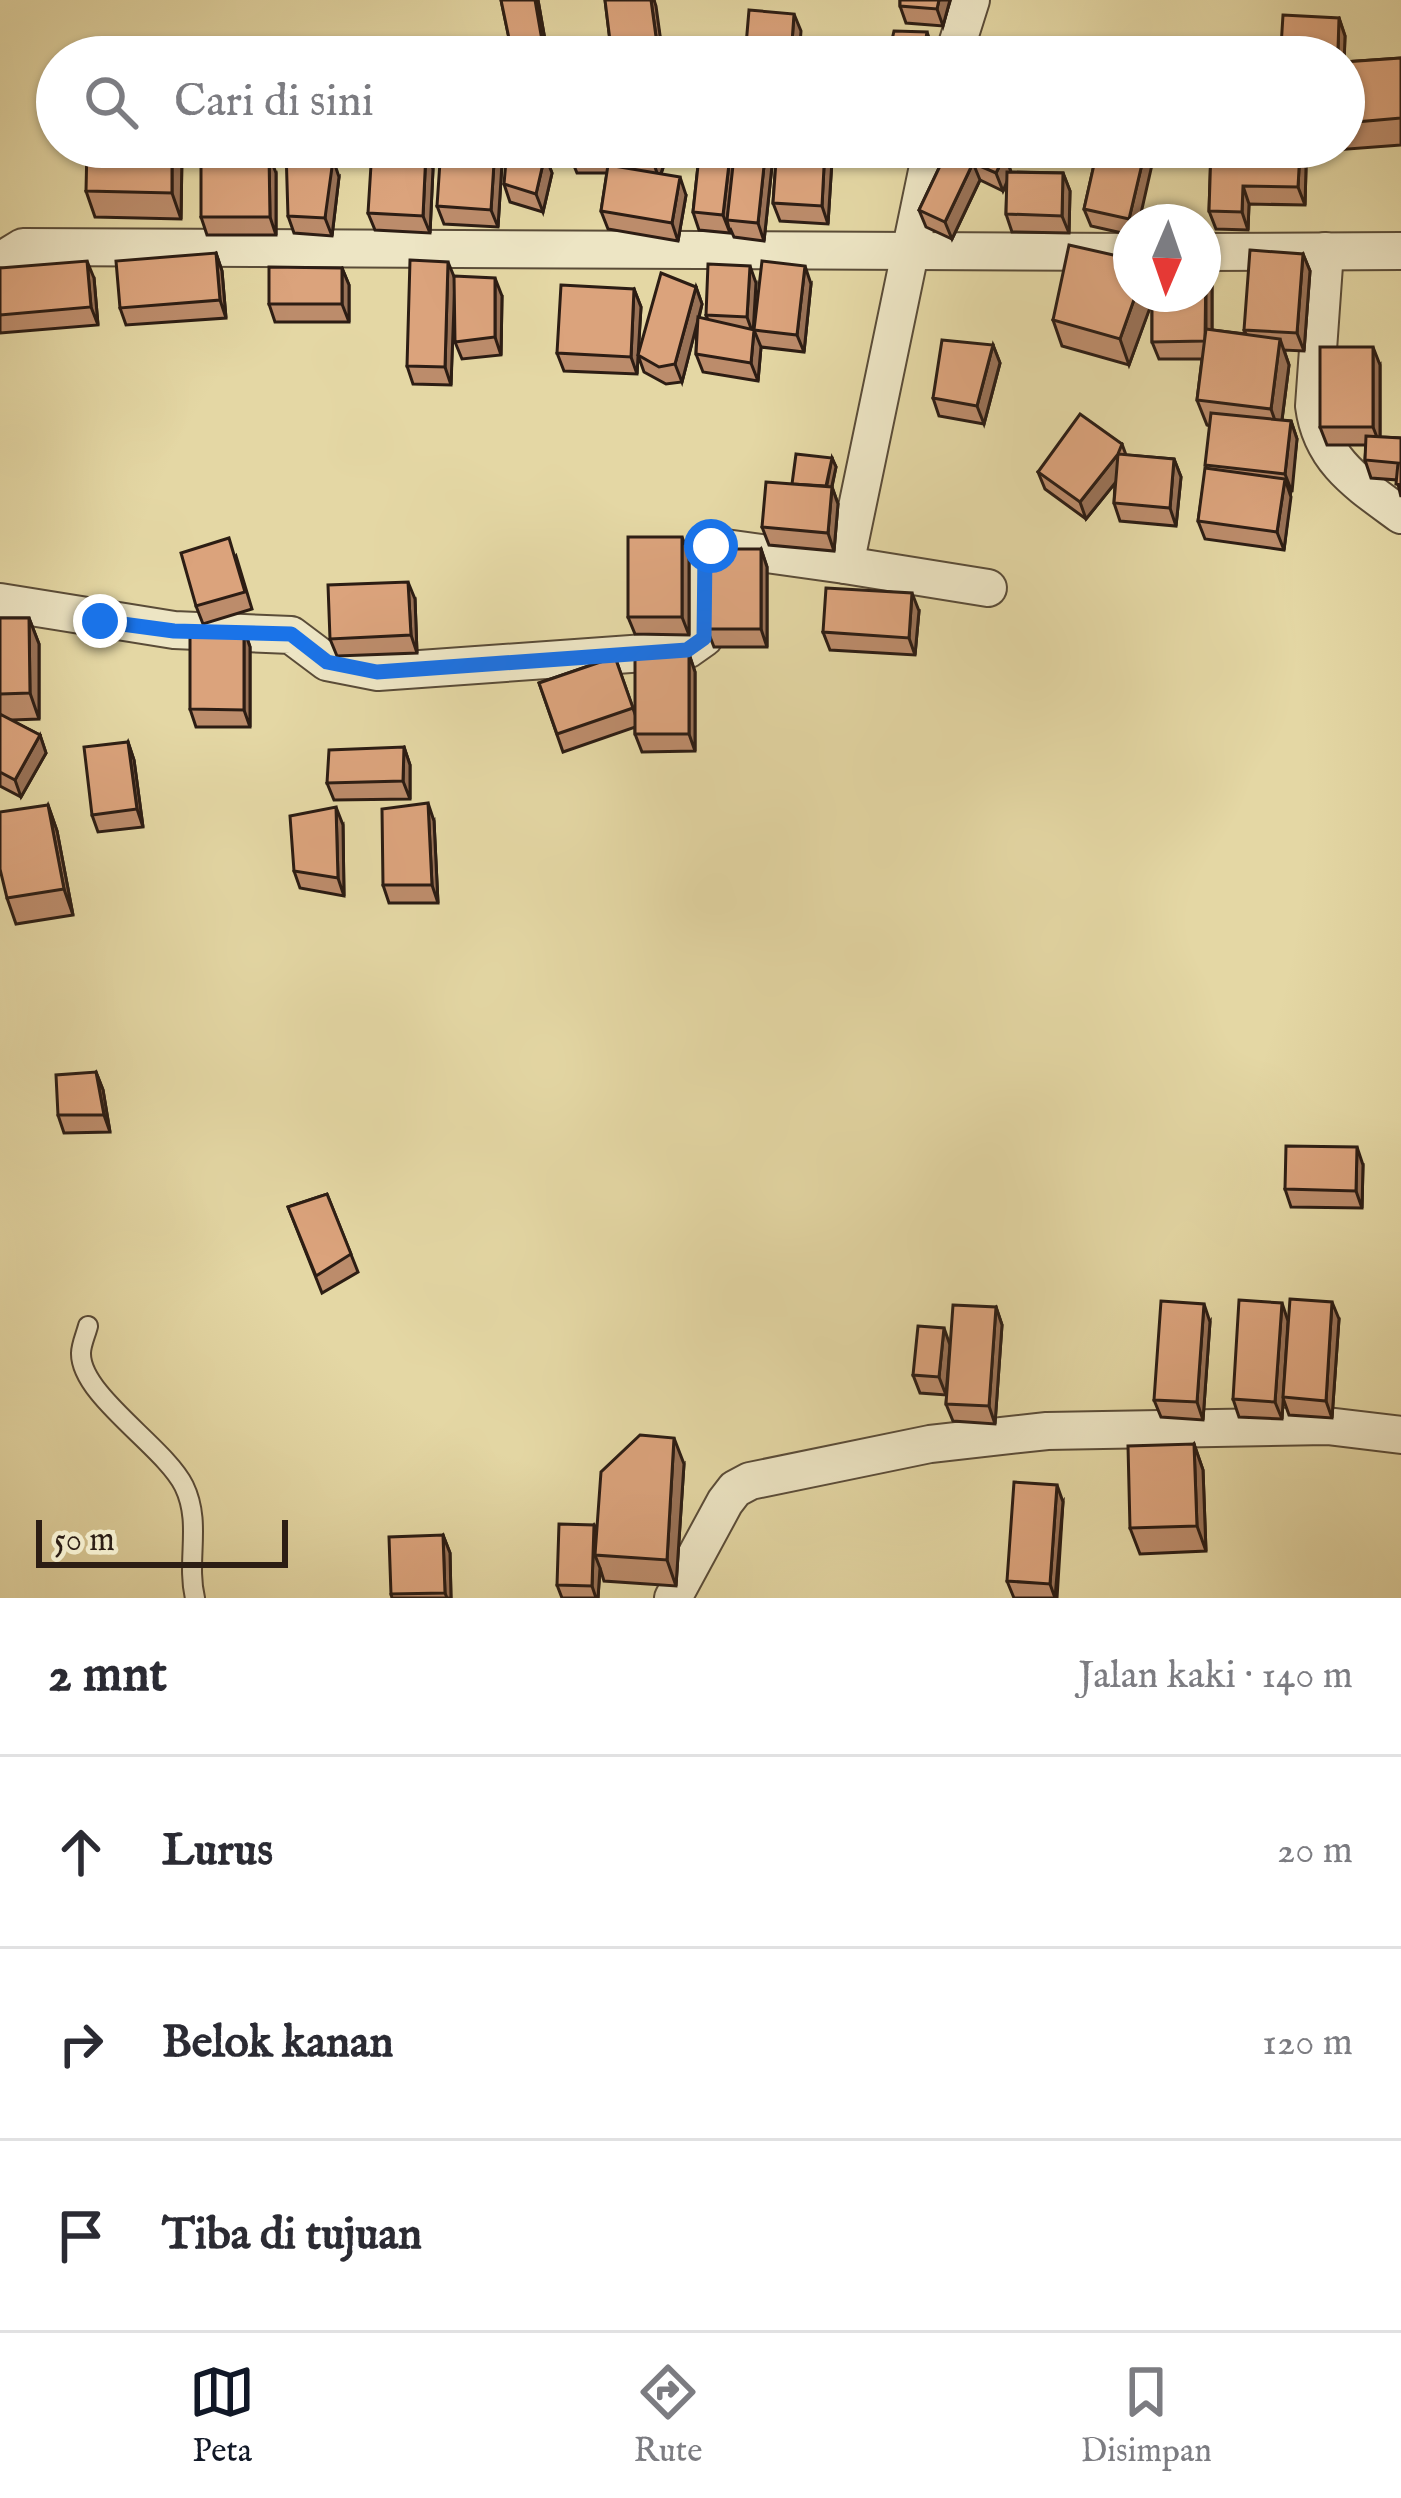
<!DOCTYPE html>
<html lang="id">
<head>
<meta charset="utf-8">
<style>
	:root { --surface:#fff; --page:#f2f2f3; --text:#2b2b33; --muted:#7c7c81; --line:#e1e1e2; --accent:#111827 }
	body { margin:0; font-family:"IM FELL English",serif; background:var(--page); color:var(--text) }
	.compass { position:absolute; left:1113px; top:204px; width:108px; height:108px; border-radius:50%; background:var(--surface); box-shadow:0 3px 9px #0004; rotate:182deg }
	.scale { position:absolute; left:36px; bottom:30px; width:252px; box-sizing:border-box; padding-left:12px; border:6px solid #2c1d14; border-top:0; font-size:33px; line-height:42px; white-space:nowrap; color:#2c1d14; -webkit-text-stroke:9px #ede5c4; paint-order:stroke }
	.stop { position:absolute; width:36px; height:36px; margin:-27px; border:9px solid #1a73e8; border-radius:50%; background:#fff }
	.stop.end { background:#1a73e8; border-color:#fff; box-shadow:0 3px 12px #0008 }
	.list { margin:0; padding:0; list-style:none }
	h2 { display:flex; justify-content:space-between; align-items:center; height:156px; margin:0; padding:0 48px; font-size:51px }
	h2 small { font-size:39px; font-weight:400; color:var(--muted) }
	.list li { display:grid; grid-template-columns:78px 1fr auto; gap:36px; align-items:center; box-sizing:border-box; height:192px; padding:0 48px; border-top:3px solid var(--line) }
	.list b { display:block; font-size:45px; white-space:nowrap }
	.list em { font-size:39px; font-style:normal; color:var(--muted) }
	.icon { flex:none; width:66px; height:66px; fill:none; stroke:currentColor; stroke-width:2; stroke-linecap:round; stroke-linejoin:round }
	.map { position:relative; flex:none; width:1401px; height:1598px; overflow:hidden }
	.search { position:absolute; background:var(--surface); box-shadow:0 3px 9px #0004; left:36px; right:36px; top:36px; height:132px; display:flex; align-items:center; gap:30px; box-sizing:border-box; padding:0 42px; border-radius:66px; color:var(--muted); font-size:45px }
	.sheet { height:732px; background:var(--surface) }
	nav { display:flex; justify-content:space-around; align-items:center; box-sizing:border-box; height:168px; border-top:3px solid var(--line); background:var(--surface); font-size:33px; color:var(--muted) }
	nav a { display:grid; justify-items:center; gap:6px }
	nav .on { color:var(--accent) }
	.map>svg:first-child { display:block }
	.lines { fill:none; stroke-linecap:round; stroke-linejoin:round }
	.lane-casing { stroke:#5a4c38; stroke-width:22 }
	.street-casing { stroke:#5a4c38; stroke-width:40 }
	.lane { stroke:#ede5c4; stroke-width:18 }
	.street { stroke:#ede5c4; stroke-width:36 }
	.wall { fill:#bc8c6b; stroke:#2c1d14; stroke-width:3 }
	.shaded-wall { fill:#997257; stroke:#2c1d14; stroke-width:3 }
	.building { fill:#dba37c; stroke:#2c1d14; stroke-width:3 }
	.route { stroke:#1a73e8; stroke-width:15 }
</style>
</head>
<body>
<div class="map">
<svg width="1401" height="1598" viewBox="0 0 1401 1598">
	<rect width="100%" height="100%" fill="#e4d7a4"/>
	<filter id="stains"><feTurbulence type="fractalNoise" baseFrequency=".00167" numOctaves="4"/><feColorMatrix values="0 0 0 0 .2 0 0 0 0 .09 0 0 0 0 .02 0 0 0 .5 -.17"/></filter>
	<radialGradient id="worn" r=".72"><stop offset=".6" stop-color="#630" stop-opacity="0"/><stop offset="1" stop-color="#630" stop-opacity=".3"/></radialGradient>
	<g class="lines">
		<g class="lane-casing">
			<path id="lane" d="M88 1326C86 1334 81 1345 81 1353 80 1395 165 1447 184 1486 202 1523 186 1560 195 1598"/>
		</g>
		<g class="street-casing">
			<g id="street">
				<path d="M953 57 971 0"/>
				<path d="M1325 251 1314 406C1321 461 1359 484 1401 515"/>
				<path d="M1203 252 1401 251"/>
				<path d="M0 261 23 247 1131 252"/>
				<path d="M845 565 988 588"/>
				<path d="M0 602 174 630 291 635 327 662 378 672 687 650 704 638 705 551 711 546 845 565 932 147"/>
				<path d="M673 1598 725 1502 735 1489 750 1481 930 1444 1047 1431 1327 1426 1401 1435"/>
			</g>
		</g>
		<use href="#lane" class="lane"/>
		<use href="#street" class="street"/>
	</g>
	<g class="wall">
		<path d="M501 0H538L548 57H513Z"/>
		<path d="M605 0H654L663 57H614L611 49Z"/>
		<path d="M900 0H950L943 26 906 23 900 6Z"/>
		<path d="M1339 18 1345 36 1344 62 1401 58V145L1335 150 1334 147H1344V57H1285L1281 47Z"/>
		<path d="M503 147 498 227 444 224 437 206Z"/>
		<path d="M670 147 661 174 686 195 678 241 608 229 601 211 607 173H577L570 156Z"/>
		<path d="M700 147H774L764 241 734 237 730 228V233L699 230 693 212Z"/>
		<path d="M777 147H827L832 160 828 224 780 221 773 203Z"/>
		<path d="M949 147 1005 155 1011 172 1063 173 1070 191 1069 233 1012 232 1006 214 1007 182 1003 191 980 180 952 239 926 227 919 210Z"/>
		<path d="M1098 147 1131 222V235L1091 226 1084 209Z"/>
		<path d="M1211 149 1300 151 1306 168 1305 205 1249 204 1248 230 1216 229 1209 211Z"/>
		<path d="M182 152 181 219 95 217 86 191Z"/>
		<path d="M545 155 552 173 543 212 510 202 504 184Z"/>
		<path d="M433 169 430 233 375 230 368 213Z"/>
		<path d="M276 173V235H207L201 217Z"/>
		<path d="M339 177 332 236 294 233 288 216Z"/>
		<path d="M216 253 222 271 226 318 126 325 120 308Z"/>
		<path d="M1303 254 1310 271 1304 351 1284 350 1289 365 1282 420 1291 421 1297 439 1284 550 1205 539 1198 521 1206 468 1210 426 1207 425 1197 400 1202 359H1159L1152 342V301L1129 365 1062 346 1053 320 1131 294 1212 279V330L1246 334 1244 330Z"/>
		<path d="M0 268 94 278 98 325 0 333Z"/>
		<path d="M342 268 349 285V322H275L269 304Z"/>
		<path d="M454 279 502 296 501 355 462 359 455 342 454 284 451 385 413 384 407 366Z"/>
		<path d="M756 283 753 330 811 284 804 352 761 347 758 381 703 372 696 354 697 323 682 382 666 384 644 372 638 355 637 374 564 371 557 353 634 289 641 307 638 354 696 287 702 304 699 318 708 320 706 315Z"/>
		<path d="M993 345 1000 363 984 424 939 416 933 398Z"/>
		<path d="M1380 365V437L1401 438V497L1397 480 1371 478 1365 460 1366 445H1327L1320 427Z"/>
		<path d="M1122 444 1126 455 1174 459 1181 477 1176 526 1120 521 1114 503 1115 483 1086 519 1045 489 1038 472Z"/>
		<path d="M832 458 836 467 832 487 838 504 834 551 769 545 762 527 792 484Z"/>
		<path d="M761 549 767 567V647H714L707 629Z"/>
		<path d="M689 554V635L635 634 628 617Z"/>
		<path d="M236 556 252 609 203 624 196 606Z"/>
		<path d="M415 599 417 653 337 656 330 639Z"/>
		<path d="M919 611 915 655 830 650 823 632Z"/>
		<path d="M0 618H29L39 644V719L11 720 40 735 46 753 21 797 0 786Z"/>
		<path d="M244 629 250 647V727H196L190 709Z"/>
		<path d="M689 654 695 672V751L642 752 635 734V727L563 752 539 683 615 657 635 714Z"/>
		<path d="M128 742 134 760 143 827 98 832 92 815Z"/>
		<path d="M404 747 410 765V799L334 800 327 783Z"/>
		<path d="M48 805 57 831 73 915 16 924 7 898Z"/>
		<path d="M434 821 438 903H389L383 885Z"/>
		<path d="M343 825 344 896 300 888 294 871Z"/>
		<path d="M96 1072 103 1090 110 1132 64 1133 58 1115Z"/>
		<path d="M1363 1165 1362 1208 1291 1207 1285 1189Z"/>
		<path d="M327 1194 358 1272 322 1293 288 1207Z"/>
		<path d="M996 1307 1002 1325 995 1424 953 1421 946 1404 950 1349 946 1395 920 1393 913 1375Z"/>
		<path d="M1339 1319 1332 1418 1289 1415 1283 1398 1282 1419 1239 1417 1233 1399 1288 1321Z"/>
		<path d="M1210 1322 1203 1420 1161 1417 1154 1400Z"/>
		<path d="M1194 1444 1203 1470 1206 1551 1140 1554 1130 1528Z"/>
		<path d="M684 1464 676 1586 604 1581 600 1568 598 1598H562L557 1585 594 1525 597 1531Z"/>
		<path d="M1063 1502 1057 1598H1014L1007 1581Z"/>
		<path d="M443 1535 450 1553 451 1598H392L391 1594Z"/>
	</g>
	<g class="shaded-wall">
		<path d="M535 0H538L548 57H546L544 52Z"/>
		<path d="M651 0H654L656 6 663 57 657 44Z"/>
		<path d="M939 0H950L943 26 937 9Z"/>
		<path d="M794 14 801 31 799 57H791Z"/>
		<path d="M1339 18 1345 36 1344 67V57H1340L1338 49Z"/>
		<path d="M927 32 933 49 932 57H923Z"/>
		<path d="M172 147H180L182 152 181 219 172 193Z"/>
		<path d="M329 147 339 177 332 236 325 218Z"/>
		<path d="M495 147H503L498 227 491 210Z"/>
		<path d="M658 147H670L659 179 653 161Z"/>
		<path d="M731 147H739L727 220 730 233 723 215Z"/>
		<path d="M766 147H774L764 241 758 223Z"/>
		<path d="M825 147H827L832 160 828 224 822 206Z"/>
		<path d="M1146 147H1156L1139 222H1131V225L1129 219Z"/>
		<path d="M426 151 433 169 430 233 423 216Z"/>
		<path d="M1300 151 1306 168 1305 205 1298 187Z"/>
		<path d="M269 155 276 173V235L270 217Z"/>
		<path d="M545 155 552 173 543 212 536 194Z"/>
		<path d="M1005 155 1011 172 1003 191 996 173Z"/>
		<path d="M973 163 980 180 952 239 945 222Z"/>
		<path d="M1063 173 1070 191 1069 233 1062 216Z"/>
		<path d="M680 177 686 195 678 241 672 223Z"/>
		<path d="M1243 186 1249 204 1248 230 1242 212Z"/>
		<path d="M216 253 222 271 226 318 220 300Z"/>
		<path d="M1303 254 1310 271 1304 351 1297 333Z"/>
		<path d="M87 261 94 278 98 325 91 307Z"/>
		<path d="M448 262 455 279 451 385 445 367Z"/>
		<path d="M1206 262 1212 279V359L1206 341Z"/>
		<path d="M750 266 756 283 753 334 747 317Z"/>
		<path d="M805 266 811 284 804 352 797 335Z"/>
		<path d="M342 268 349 285V322L342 304Z"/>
		<path d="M495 278 502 296 501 355 495 337Z"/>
		<path d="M696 287 702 304 682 382 675 364Z"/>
		<path d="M634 289 641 307 637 374 631 357Z"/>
		<path d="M1136 294H1155L1129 365 1120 339Z"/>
		<path d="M754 330 761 347 758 381 751 363Z"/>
		<path d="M1280 339 1289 365 1280 435 1271 409Z"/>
		<path d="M993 345 1000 363 984 424 977 406Z"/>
		<path d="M1373 347 1380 365V445L1373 427Z"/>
		<path d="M1291 421 1297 439 1292 492 1285 474Z"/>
		<path d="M1118 454 1124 472 1086 519 1080 502Z"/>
		<path d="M832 458 836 467 829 499 826 490Z"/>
		<path d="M1174 459 1181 477 1176 526 1170 508Z"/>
		<path d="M1285 479 1291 497 1284 550 1277 532Z"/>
		<path d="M832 487 838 504 834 551 828 533Z"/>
		<path d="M682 537 689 554V635L682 617Z"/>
		<path d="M761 549 767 567V647L761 629Z"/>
		<path d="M408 582 415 599 417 653 411 635Z"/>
		<path d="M912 593 919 611 915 655 909 638Z"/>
		<path d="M29 618 39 644V719L30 693Z"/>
		<path d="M244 629 250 647V727L244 710Z"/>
		<path d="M689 654 695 672V751L689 734Z"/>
		<path d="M40 735 46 753 21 797 15 780Z"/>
		<path d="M128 742 134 760 143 827 137 809Z"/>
		<path d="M404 747 410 765V799L403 781Z"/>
		<path d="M428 803 434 821 438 903 432 885Z"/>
		<path d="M48 805 57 831 73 915 64 889Z"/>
		<path d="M336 807 343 825 344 896 338 878Z"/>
		<path d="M96 1072 103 1090 110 1132 104 1115Z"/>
		<path d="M1357 1147 1363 1165 1362 1208 1356 1191Z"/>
		<path d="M1332 1302 1339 1319 1332 1418 1326 1401Z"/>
		<path d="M1282 1303 1288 1321 1282 1419 1275 1402Z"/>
		<path d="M1204 1304 1210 1322 1203 1420 1197 1402Z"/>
		<path d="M996 1307 1002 1325 995 1424 989 1406Z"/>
		<path d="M944 1328 950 1345 946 1395 939 1377Z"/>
		<path d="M674 1438 684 1464 676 1586 667 1560Z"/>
		<path d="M1194 1444 1203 1470 1206 1551 1197 1526Z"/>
		<path d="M1057 1485 1063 1502 1055 1598 1050 1584Z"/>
		<path d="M594 1525 601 1543 595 1555 600 1568 598 1598H596L592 1586Z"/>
		<path d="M443 1535 450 1553 451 1598H447L445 1593Z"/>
	</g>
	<g class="building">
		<path d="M501 0H535L544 52 512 53Z"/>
		<path d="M605 0H651L657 44 611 49Z"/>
		<path d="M900 0H939L937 9 900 6Z"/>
		<path d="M749 10 794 14 791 57H745Z"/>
		<path d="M1283 15 1339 18 1338 49 1281 47Z"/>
		<path d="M894 31 927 32 923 57H888Z"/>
		<path d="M809 47 855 50 854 57H808Z"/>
		<path d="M1401 58V118L1344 123V62Z"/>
		<path d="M87 147H172V193L86 191Z"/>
		<path d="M295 147H329L333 160 325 218 288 216 286 150Z"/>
		<path d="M441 147H495L491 210 437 206Z"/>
		<path d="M572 147H658L653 161 615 155 570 156Z"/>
		<path d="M700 147H731L723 215 693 212Z"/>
		<path d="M735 147H766L758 223 727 220Z"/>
		<path d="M777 147H825L822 206 773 203Z"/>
		<path d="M949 147H988L1005 155 996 173 973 163 945 222 919 210Z"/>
		<path d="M1098 147H1146L1129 219 1084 209Z"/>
		<path d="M372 149 426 151 423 216 368 213Z"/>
		<path d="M507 149 545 155 536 194 504 184Z"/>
		<path d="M1211 149 1300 151 1298 187 1243 186 1242 212 1209 211Z"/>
		<path d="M201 155H269L270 217H201Z"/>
		<path d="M608 165 680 177 672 223 601 211Z"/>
		<path d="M1007 172 1063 173 1062 216 1006 214Z"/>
		<path d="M1069 245 1131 259V294H1136L1120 339 1053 320Z"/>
		<path d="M1250 250 1303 254 1297 333 1244 330Z"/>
		<path d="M216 253 220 300 120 308 116 261Z"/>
		<path d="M410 260 448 262 445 367 407 366Z"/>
		<path d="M87 261 91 307 0 315V268Z"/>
		<path d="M762 261 805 266 797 335 754 330 751 363 696 354 698 317 754 330Z"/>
		<path d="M1203 262H1206L1205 341 1152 342V294H1203Z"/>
		<path d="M708 264 750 266 747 317 706 315Z"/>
		<path d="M269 267 342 268V304H269Z"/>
		<path d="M661 273 696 287 675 364 659 367 638 355Z"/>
		<path d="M454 276 495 278V337L455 342Z"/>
		<path d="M561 285 634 289 631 357 557 353Z"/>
		<path d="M1206 329 1280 339 1271 409 1197 400Z"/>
		<path d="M942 340 993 345 977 406 933 398Z"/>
		<rect x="1320" y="347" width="53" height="80"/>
		<path d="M1211 413 1291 421 1285 474 1205 465Z"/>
		<path d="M1080 414 1122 444 1118 454 1174 459 1170 508 1114 503 1118 454 1080 502 1038 472Z"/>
		<path d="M1366 436 1401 438V485L1396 484 1398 463 1365 460Z"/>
		<path d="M796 454 832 458 826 486 792 484Z"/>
		<path d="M1205 468 1285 479 1277 532 1198 521Z"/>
		<path d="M766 482 832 487 828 533 762 527Z"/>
		<rect x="628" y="537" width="54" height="80"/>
		<path d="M229 538 245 592 196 606 181 553Z"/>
		<rect x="707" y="549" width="54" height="80"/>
		<path d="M408 582 411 635 330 639 328 585Z"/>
		<path d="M826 588 912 593 909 638 823 632Z"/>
		<path d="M0 618H29L30 693 0 694Z"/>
		<path d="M244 629V710L190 709V630Z"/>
		<rect x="635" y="654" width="54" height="80"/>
		<path d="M615 657 633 708 557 734 539 683Z"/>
		<path d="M0 714 40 735 15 780 0 772Z"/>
		<path d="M128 742 137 809 92 815 84 747Z"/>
		<path d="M404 747 403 781 327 783 329 750Z"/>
		<path d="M428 803 432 885H383L382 809Z"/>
		<path d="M48 805 64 889 7 898 0 869V812Z"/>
		<path d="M336 807 338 878 294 871 290 816Z"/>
		<path d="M96 1072 104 1115H58L56 1075Z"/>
		<path d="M1286 1146 1357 1147 1356 1191 1285 1189Z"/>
		<path d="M327 1194 351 1254 316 1276 288 1207Z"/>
		<path d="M1290 1299 1332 1302 1326 1401 1283 1397Z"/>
		<path d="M1239 1300 1282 1303 1275 1402 1233 1399Z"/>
		<path d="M1161 1301 1204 1304 1197 1402 1154 1400Z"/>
		<path d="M953 1305 996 1307 989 1406 946 1404Z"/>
		<path d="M918 1326 944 1328 939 1377 913 1375Z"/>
		<path d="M640 1435 674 1438 667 1560 595 1555 601 1472Z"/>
		<path d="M1194 1444 1197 1526 1130 1528 1128 1446Z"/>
		<path d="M1014 1482 1057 1485 1050 1584 1007 1581Z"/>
		<path d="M559 1524 594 1525 592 1586 557 1585Z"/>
		<path d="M443 1535 445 1593 391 1594 389 1537Z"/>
	</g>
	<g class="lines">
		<path class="route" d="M100 621 174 631 291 634 327 662 377 672 687 650 704 638 705 551 711 546"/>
	</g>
	<rect width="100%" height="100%" filter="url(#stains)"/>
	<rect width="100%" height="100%" fill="url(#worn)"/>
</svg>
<svg class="compass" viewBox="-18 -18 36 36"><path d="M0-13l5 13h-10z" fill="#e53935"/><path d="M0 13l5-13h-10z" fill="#7c7c81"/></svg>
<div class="scale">50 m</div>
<div class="stop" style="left:711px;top:546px"></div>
<div class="stop end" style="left:100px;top:621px"></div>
<div class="search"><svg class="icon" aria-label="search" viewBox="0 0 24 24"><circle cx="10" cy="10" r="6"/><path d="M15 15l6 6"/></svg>Cari di sini</div>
</div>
<section class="sheet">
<h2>2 mnt<small>Jalan kaki · 140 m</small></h2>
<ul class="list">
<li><svg class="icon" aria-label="ahead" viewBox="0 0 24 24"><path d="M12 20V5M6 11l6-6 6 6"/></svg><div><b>Lurus</b></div><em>20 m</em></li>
<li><svg class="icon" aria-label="right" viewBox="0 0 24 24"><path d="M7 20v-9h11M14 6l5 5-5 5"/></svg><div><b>Belok kanan</b></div><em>120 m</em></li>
<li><svg class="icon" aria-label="arrive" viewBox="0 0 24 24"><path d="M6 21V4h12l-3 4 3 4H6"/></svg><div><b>Tiba di tujuan</b></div></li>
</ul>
</section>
<nav>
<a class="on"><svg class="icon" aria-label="map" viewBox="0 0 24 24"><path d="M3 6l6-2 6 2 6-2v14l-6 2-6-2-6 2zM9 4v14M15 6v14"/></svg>Peta</a>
<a><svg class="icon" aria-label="directions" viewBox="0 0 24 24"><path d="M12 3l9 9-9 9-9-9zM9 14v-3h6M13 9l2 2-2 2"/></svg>Rute</a>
<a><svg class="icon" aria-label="saved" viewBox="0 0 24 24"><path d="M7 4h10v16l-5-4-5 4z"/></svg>Disimpan</a>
</nav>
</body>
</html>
